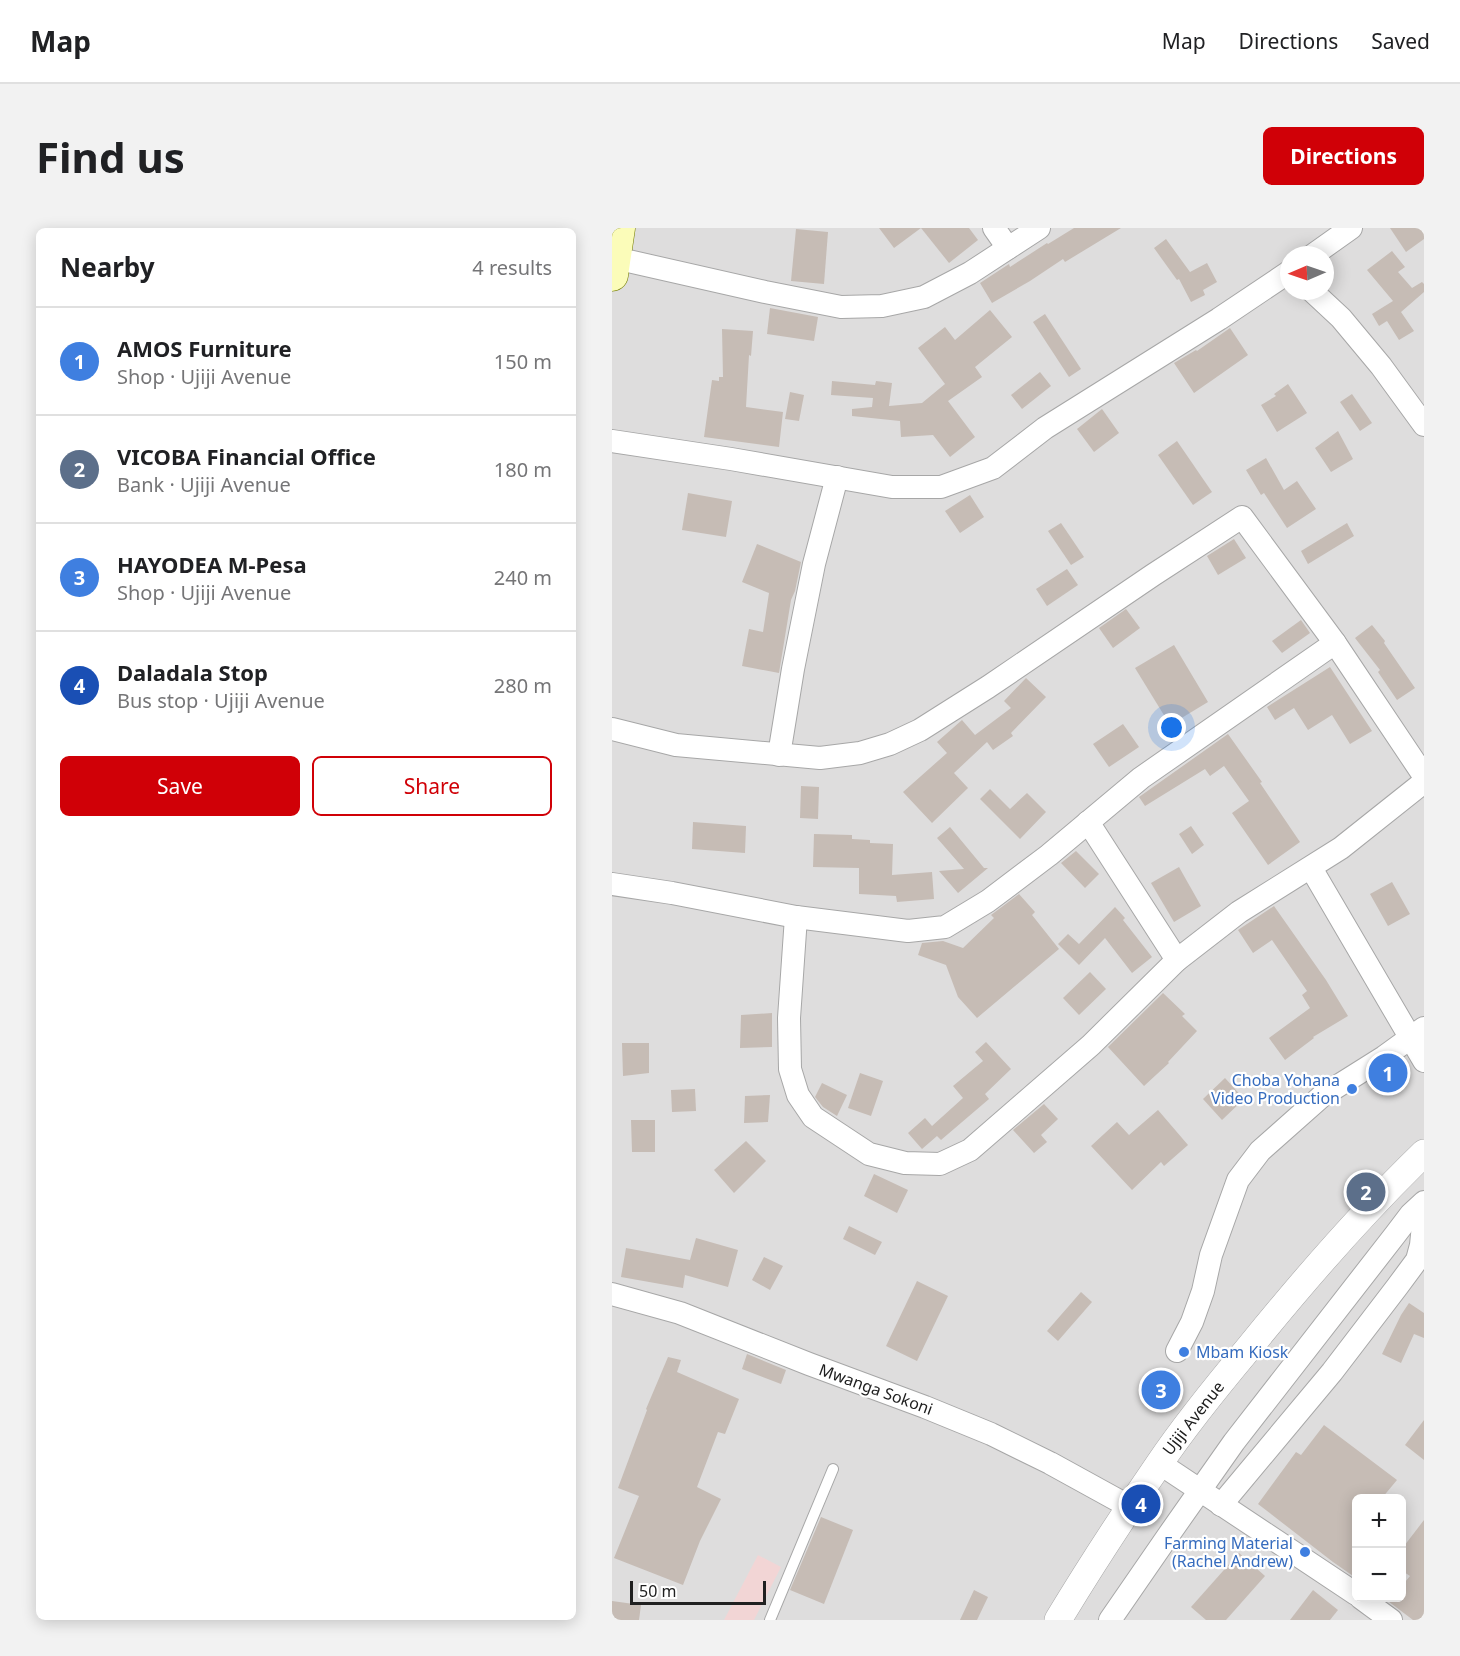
<!DOCTYPE html>
<html lang="en">
<head>
<meta charset="utf-8">
<style>
	:root { --surface:#fff; --page:#f2f2f2; --text:#202124; --muted:#757577; --line:#e0e0e0; --accent:#d00007 }
	body { margin:0; font-family:"Noto Sans",sans-serif; background:var(--page); color:var(--text) }
	.controls { position:absolute; right:18px; bottom:18px; display:grid; overflow:hidden; border-radius:9px; box-shadow:0 3px 15px #0003 }
	.controls button { width:54px; height:54px; display:grid; place-items:center; padding:0; border:0; border-bottom:2px solid var(--line); background:var(--surface); color:var(--text); font:30px sans-serif }
	.compass { position:absolute; left:668px; top:18px; width:54px; height:54px; border-radius:50%; background:var(--surface); box-shadow:0 3px 15px #0003; rotate:268deg }
	.scale { position:absolute; left:18px; bottom:15px; width:136px; box-sizing:border-box; padding-left:6px; border:3px solid #202020; border-top:0; font-size:16px; line-height:21px; white-space:nowrap; color:#202020; -webkit-text-stroke:4px #fff; paint-order:stroke }
	.you { position:absolute; left:560px; top:500px; width:21px; height:21px; margin:-15px; border:4px solid #fff; border-radius:50%; background:#1a73e8; box-shadow:0 0 0 9px #1a73e833 }
	.badge { display:grid; place-items:center; width:39px; height:39px; border-radius:50%; background:var(--accent); color:#fff; font-size:20px; font-weight:700 }
	.pin { position:absolute; translate:-50% -50%; border:3px solid #fff; box-shadow:0 2px 6px #0006 }
	.list { margin:0; padding:0; list-style:none }
	h2 { display:flex; justify-content:space-between; align-items:center; height:78px; margin:0; padding:0 24px; font-size:26px }
	h2 small { font-size:20px; font-weight:400; color:var(--muted) }
	.list li { display:grid; grid-template-columns:39px 1fr auto; gap:18px; align-items:center; box-sizing:border-box; height:108px; padding:0 24px; border-top:2px solid var(--line) }
	.list b { display:block; font-size:22px; white-space:nowrap }
	.list p { margin:0; font-size:20px; white-space:nowrap; color:var(--muted) }
	.list em { font-size:20px; font-style:normal; color:var(--muted) }
	.actions { display:flex; gap:12px; padding:18px 24px }
	.actions a { flex:1; padding:14px 0; border:2px solid var(--accent); border-radius:9px; text-align:center; font-size:21px; color:var(--accent) }
	.actions .main { background:var(--accent); color:#fff }
	.map { position:relative; flex:none; width:812px; height:1392px; overflow:hidden; border-radius:9px }
	header { display:flex; align-items:center; gap:36px; box-sizing:border-box; height:84px; padding:0 30px; background:var(--surface); border-bottom:2px solid var(--line) }
	header strong { font-size:28px }
	nav { display:flex; gap:33px; margin-inline-start:auto; font-size:21px }
	.intro { display:flex; align-items:center; justify-content:space-between; box-sizing:border-box; height:144px; padding:0 36px }
	h1 { margin:0; font-size:42px }
	.button { padding:15px 27px; border-radius:9px; background:var(--accent); color:#fff; font-size:21px; font-weight:700 }
	main { display:flex; gap:36px; padding:0 36px }
	aside { flex:1; background:var(--surface); border-radius:9px; box-shadow:0 3px 15px #0003 }
	.map>svg:first-child { display:block }
	.residential { fill:#dedddd; fill-rule:evenodd }
	.commercial { fill:#f2d5d5 }
	.building { fill:#c6bcb5 }
	.lines { fill:none; stroke-linecap:round; stroke-linejoin:round }
	.service-casing { stroke:#a7a7a7; stroke-width:12 }
	.minor-casing { stroke:#a7a7a7; stroke-width:24 }
	.tertiary-casing { stroke:#a7a7a7; stroke-width:28 }
	.secondary-casing { stroke:#757e00; stroke-width:33 }
	.service { stroke:#fff; stroke-width:10 }
	.minor { stroke:#fff; stroke-width:22 }
	.tertiary { stroke:#fff; stroke-width:27 }
	.secondary { stroke:#fbfcb9; stroke-width:32 }
	.shop-dot { fill:#3f7fe0; stroke:#fff; stroke-width:2 }
	.labels { text-anchor:middle; stroke-width:4.5; stroke-linejoin:round; paint-order:stroke }
	.shop-label { font-size:16px; fill:#366cbe; stroke:#fff; text-anchor:end }
	.street-label { font-size:16px; fill:#202020; stroke:#fff }
</style>
</head>
<body>
<header>
<strong>Map</strong>
<nav><a>Map</a><a>Directions</a><a>Saved</a></nav>
</header>
<div class="intro"><h1>Find us</h1><a class="button">Directions</a></div>
<main>
<aside>
<h2>Nearby<small>4 results</small></h2>
<ul class="list">
<li><span class="badge" style="background:#3f7fe0">1</span><div><b>AMOS Furniture</b><p>Shop · Ujiji Avenue</p></div><em>150 m</em></li>
<li><span class="badge" style="background:#5c6f8a">2</span><div><b>VICOBA Financial Office</b><p>Bank · Ujiji Avenue</p></div><em>180 m</em></li>
<li><span class="badge" style="background:#3f7fe0">3</span><div><b>HAYODEA M-Pesa</b><p>Shop · Ujiji Avenue</p></div><em>240 m</em></li>
<li><span class="badge" style="background:#1a4fb4">4</span><div><b>Daladala Stop</b><p>Bus stop · Ujiji Avenue</p></div><em>280 m</em></li>
</ul>
<div class="actions"><a class="main">Save</a><a>Share</a></div>
</aside>
<div class="map">
<svg width="812" height="1392" viewBox="0 0 812 1392">
	<rect width="100%" height="100%" fill="#f1ede6"/>
	<path class="residential" d="M0 0H812V1392H0ZM677 27H713V63H677ZM744 1270H790V1370H744Z"/>
	<path class="commercial" d="M146 1327 169 1339 142 1392H112Z"/>
	<g class="building">
		<path d="M267 0H309L282 20Z"/>
		<path d="M309 0H357L366 12 337 35Z"/>
		<path d="M462 0H509L453 34 451 31 418 53 380 75 368 55 397 36 398 39 435 15 436 16Z"/>
		<path d="M778 0H812V11L794 24Z"/>
		<path d="M184 1 216 4 212 56 179 53Z"/>
		<path d="M554 11 578 44 595 35 605 54 591 62 593 67 579 74 567 51 565 52 542 20Z"/>
		<path d="M780 23 793 39 786 44 800 60 810 54 812 56V64L789 84 802 103 787 112 775 93 767 98 760 86 781 73 755 42Z"/>
		<path d="M158 80 206 89 202 113 155 106Z"/>
		<path d="M378 82 400 109 363 139 370 149 336 173 363 209 338 229 321 207 289 209 288 193 240 188V181L260 179 261 170 219 167 220 153 263 157 264 153 280 155 277 178 310 175 333 156 306 120 333 99 343 112Z"/>
		<path d="M433 86 469 141 457 149 421 94Z"/>
		<path d="M618 100 636 127 582 165 562 135 584 122 585 123Z"/>
		<path d="M110 101 141 103 139 128 137 127 134 179 171 184 167 219 92 209 100 152 107 153V149H111Z"/>
		<path d="M428 144 439 158 410 181 399 167Z"/>
		<path d="M676 156 695 185 665 204 649 177 664 168 662 166Z"/>
		<path d="M178 164 192 167 187 193 173 191Z"/>
		<path d="M740 166 760 195 748 203 728 174Z"/>
		<path d="M490 181 507 205 482 224 465 201Z"/>
		<path d="M726 203 741 231 719 244 703 220Z"/>
		<path d="M565 213 600 264 581 277 546 227Z"/>
		<path d="M654 230 672 262 685 253 704 281 675 300 652 265 649 267 634 242Z"/>
		<path d="M76 265 120 273 114 309 70 302Z"/>
		<path d="M358 267 372 289 348 305 333 283Z"/>
		<path d="M449 295 472 329 459 337 436 303Z"/>
		<path d="M735 295 742 308 696 336 689 323Z"/>
		<path d="M622 311 634 330 606 347 595 328Z"/>
		<path d="M145 316 189 334 183 363 179 372 167 445 130 438 137 401 151 404 157 365 130 354Z"/>
		<path d="M455 341 466 357 435 378 424 361Z"/>
		<path d="M514 381 528 400 501 420 487 400Z"/>
		<path d="M689 392 698 405 670 425 660 413Z"/>
		<path d="M760 397 773 413 772 415 803 460 785 472 766 444 768 442 743 410Z"/>
		<path d="M562 417 596 474 558 497 523 440Z"/>
		<path d="M718 439 760 503 738 516 720 487 696 502 682 480 663 492 655 479Z"/>
		<path d="M414 450 434 469 399 505 401 508 381 522 375 514 342 545 356 560 320 595 291 564 335 525 325 514 350 492 363 507 399 480 392 473Z"/>
		<path d="M511 496 527 519 497 539 481 516Z"/>
		<path d="M616 506 650 554 648 555 688 614 656 637 620 585 637 573 612 538 598 548 593 541 533 578 527 569Z"/>
		<path d="M189 558 207 559 206 591 188 590Z"/>
		<path d="M378 561 398 581 415 565 434 584 408 611 368 571Z"/>
		<path d="M81 594 134 598 133 625 80 621Z"/>
		<path d="M579 598 592 617 580 626 567 606Z"/>
		<path d="M338 599 372 640H376L346 665 327 643 352 641 325 610Z"/>
		<path d="M202 606 240 607V611L258 612V615L281 616 280 647 320 644 322 671 285 674 284 668 247 666V640L201 639Z"/>
		<path d="M464 623 487 646 473 660 449 635Z"/>
		<path d="M567 639 589 678 562 694 539 655Z"/>
		<path d="M780 654 798 686 776 698 758 666Z"/>
		<path d="M407 666 423 684 420 687 447 721 365 790 346 769 334 737 306 727 310 715 331 713 351 720 382 690 379 687Z"/>
		<path d="M662 678 714 752 736 788 701 809 702 810 673 832 657 810 698 780 690 767 695 763 660 712 641 725 626 702Z"/>
		<path d="M503 679 513 690 511 692 540 729 520 745 493 710 467 737 446 716 456 706 467 716Z"/>
		<path d="M478 744 494 761 467 787 451 770Z"/>
		<path d="M551 765 573 786 570 788 585 803 556 834 557 835 532 858 496 819Z"/>
		<path d="M160 785V819L128 820 129 787Z"/>
		<path d="M374 814 399 841 373 866 377 871 329 912 325 908 310 921 296 905 313 890 320 898 351 870 341 858 371 833 363 824Z"/>
		<path d="M10 815H37V845L11 848Z"/>
		<path d="M248 845 271 853 259 888 236 880Z"/>
		<path d="M613 850 632 871 610 892 591 871Z"/>
		<path d="M210 855 235 867 225 888 211 879 203 869Z"/>
		<path d="M83 861 84 883 60 884 59 862Z"/>
		<path d="M158 867 156 894 132 895 133 868Z"/>
		<path d="M432 876 446 891 429 907 435 914 422 925 401 902Z"/>
		<path d="M546 882 576 917 552 938 549 934 520 962 479 918 505 894 517 907Z"/>
		<path d="M19 892H43V924H20Z"/>
		<path d="M134 913 154 933 122 965 102 942Z"/>
		<path d="M262 946 296 962 285 985 252 968Z"/>
		<path d="M237 998 270 1014 263 1027 231 1011Z"/>
		<path d="M84 1010 126 1022 116 1059 73 1047 71 1060 9 1049 14 1020 78 1032Z"/>
		<path d="M152 1029 171 1038 158 1062 140 1052Z"/>
		<path d="M305 1053 336 1068 305 1133 274 1118Z"/>
		<path d="M469 1064 480 1074 446 1113 435 1103Z"/>
		<path d="M797 1075 812 1085V1110L802 1106 789 1135 770 1126 789 1087Z"/>
		<path d="M135 1126 174 1142 169 1156 130 1141Z"/>
		<path d="M56 1129 69 1132 65 1144 127 1171 113 1206 106 1204 85 1259 109 1271 88 1313 71 1357 2 1330 27 1268 6 1260 35 1182 34 1181Z"/>
		<path d="M812 1192V1232L793 1217Z"/>
		<path d="M712 1197 785 1252 770 1270H744V1350L721 1334 646 1276 684 1224 689 1227Z"/>
		<path d="M209 1289 241 1302 212 1376 178 1362Z"/>
		<path d="M812 1292V1392H801L772 1370H789V1359L798 1348 789 1342V1322Z"/>
		<path d="M627 1325 653 1348 614 1392H594L579 1379Z"/>
		<path d="M362 1362 376 1369 365 1392H348Z"/>
		<path d="M701 1362 726 1382 718 1392H678Z"/>
		<path d="M0 1373 29 1377 27 1392H0Z"/>
	</g>
	<g class="lines">
		<g class="service-casing">
			<path id="service" d="M158 1392 221 1241"/>
		</g>
		<g class="minor-casing">
			<g id="minor">
				<path d="M382 0 396 20"/>
				<path d="M701 27 739 0"/>
				<path d="M3 30 153 64 229 79 270 78 312 69 358 45 427 0"/>
				<path d="M700 63 729 90 769 138 812 197"/>
				<path d="M0 213 119 231 280 259H329L381 240 433 200 607 91 677 44"/>
				<path d="M0 501 64 517 208 530 248 525 278 516 308 502 376 459 541 347 630 289 723 415 812 548"/>
				<path d="M167 527 181 441 202 336 225 249"/>
				<path d="M476 594 565 732"/>
				<path d="M699 640 812 833"/>
				<path d="M0 656 60 665 184 689 296 703 333 699 376 673 437 627 529 550 723 415"/>
				<path d="M184 689 177 790 178 841 186 867 201 889 257 926 293 935 328 936 358 922 479 817 565 732 627 684 729 620 812 554"/>
				<path d="M0 1066 68 1085 197 1136 313 1179 379 1206 438 1235 518 1279"/>
				<path d="M565 1123 580 1094 591 1063 599 1027 626 952 648 923 710 868 772 829 812 800"/>
				<path d="M547 1235 744 1366"/>
				<path d="M609 1277 720 1144 785 1059 805 1032 809 1017 811 997"/>
				<path d="M749 1370 779 1392"/>
				<path d="M498 1392 558 1305 622 1214 783 1007 799 986 812 974"/>
			</g>
		</g>
		<g class="tertiary-casing">
			<path id="tertiary" d="M446 1392C478 1339 512 1287 547 1236 574 1196 605 1158 636 1121 691 1053 749 986 812 925"/>
		</g>
		<g class="secondary-casing">
			<path id="secondary" d="M0 47 7 0"/>
		</g>
		<use href="#service" class="service"/>
		<use href="#minor" class="minor"/>
		<use href="#tertiary" class="tertiary"/>
		<use href="#secondary" class="secondary"/>
	</g>
	<g class="shop-dot">
		<circle cx="740" cy="861" r="6"/>
		<circle cx="572" cy="1124" r="6"/>
		<circle cx="693" cy="1324" r="6"/>
	</g>
	<g class="labels">
		<g class="shop-label">
			<text x="728" y="858">Choba Yohana<tspan x="728" dy="18">Video Production</tspan></text>
			<text x="584" y="1130" text-anchor="start">Mbam Kiosk</text>
			<text x="681" y="1321">Farming Material<tspan x="681" dy="18">(Rachel Andrew)</tspan></text>
		</g>
		<g class="street-label">
			<text transform="translate(264 1161) rotate(20)" y="6">Mwanga Sokoni</text>
			<text transform="translate(581 1190) rotate(-52)" y="6">Ujiji Avenue</text>
		</g>
	</g>
</svg>
<div class="controls">
<button>+</button>
<button>−</button>
</div>
<svg class="compass" viewBox="-18 -18 36 36"><path d="M0-13l5 13h-10z" fill="#e53935"/><path d="M0 13l5-13h-10z" fill="#757577"/></svg>
<div class="scale">50 m</div>
<div class="you"></div>
<div class="pin badge" style="left:776px;top:845px;background:#3f7fe0">1</div>
<div class="pin badge" style="left:754px;top:964px;background:#5c6f8a">2</div>
<div class="pin badge" style="left:549px;top:1162px;background:#3f7fe0">3</div>
<div class="pin badge" style="left:529px;top:1276px;background:#1a4fb4">4</div>
</div>
</main>
</body>
</html>
